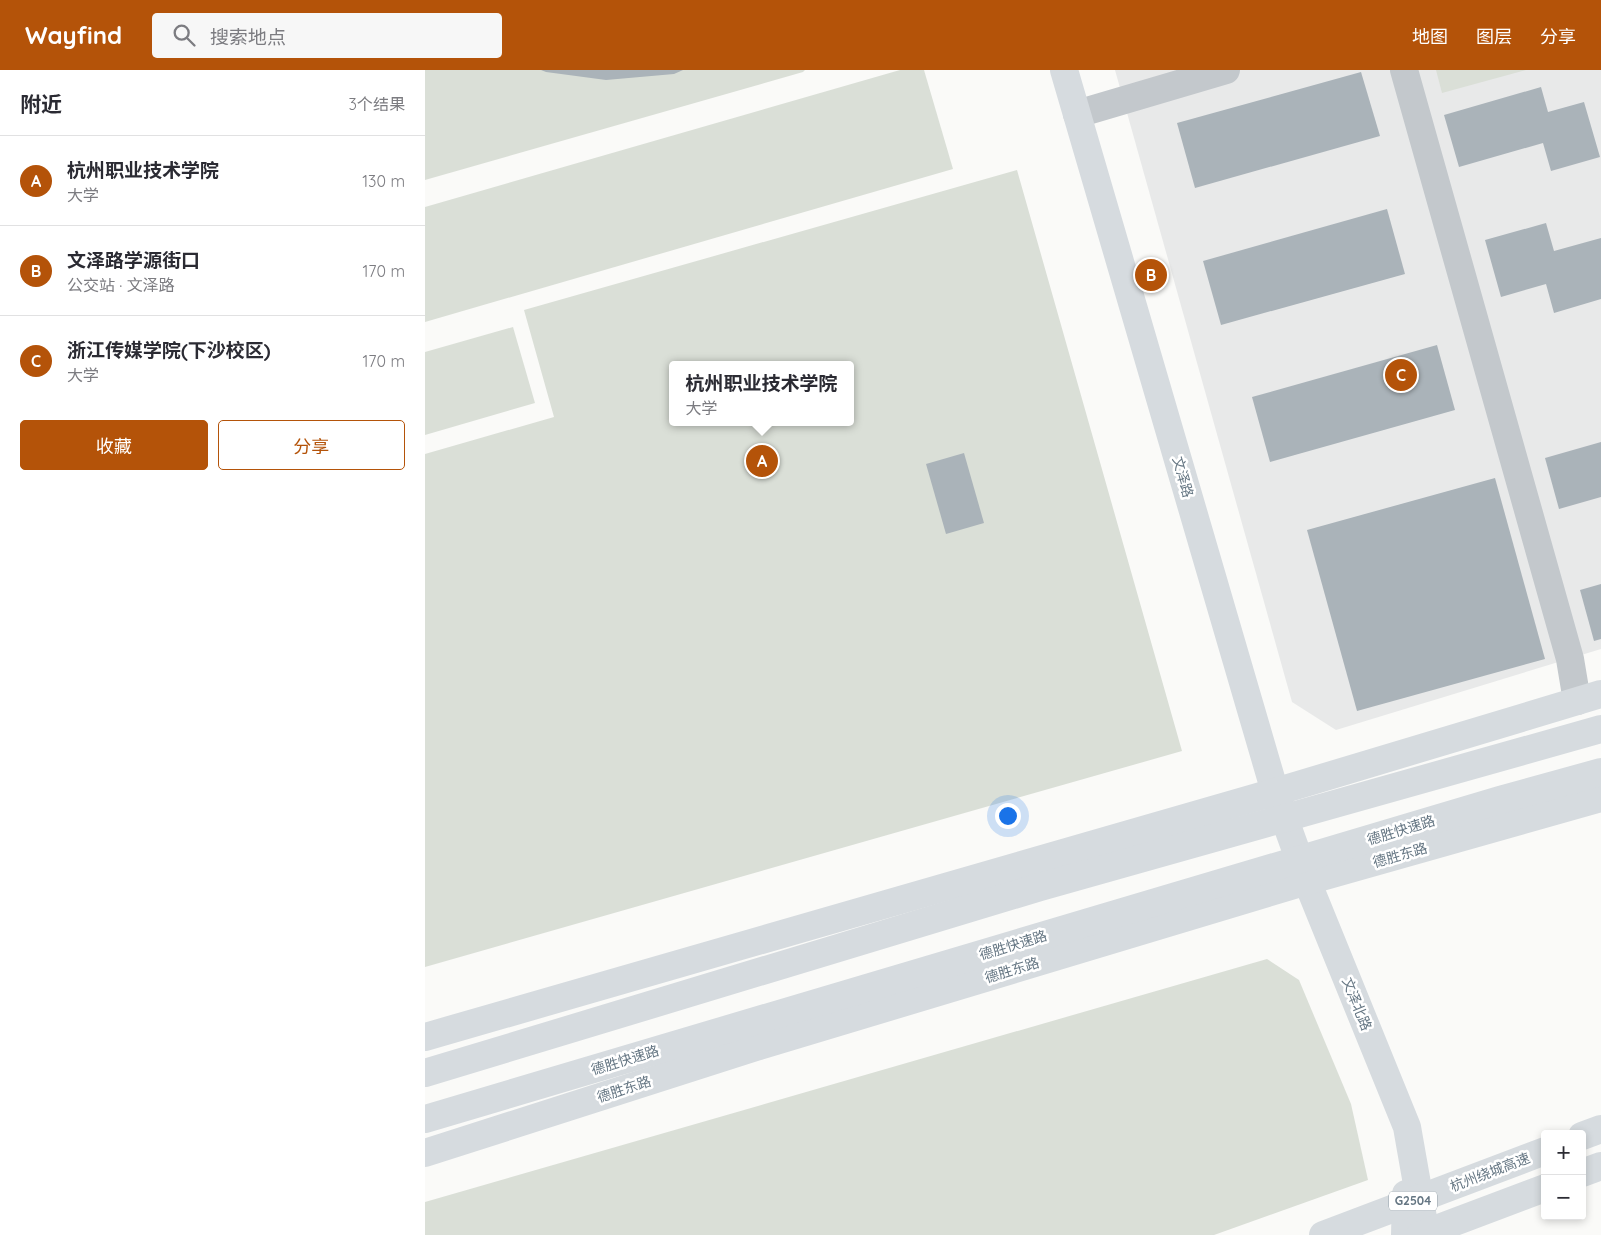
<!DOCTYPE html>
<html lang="zh">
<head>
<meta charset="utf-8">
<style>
	:root { --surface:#fff; --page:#f7f7f7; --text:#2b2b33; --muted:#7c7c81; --line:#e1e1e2; --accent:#b45309 }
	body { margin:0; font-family:Quicksand,"Noto Sans SC",sans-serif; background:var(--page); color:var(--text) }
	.controls { position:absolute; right:15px; bottom:15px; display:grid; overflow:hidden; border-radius:5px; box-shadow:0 2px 8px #0003 }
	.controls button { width:45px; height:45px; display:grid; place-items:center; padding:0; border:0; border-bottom:1px solid var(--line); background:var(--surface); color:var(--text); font:25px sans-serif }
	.you { position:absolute; left:582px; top:745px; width:18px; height:18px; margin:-12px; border:4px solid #fff; border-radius:50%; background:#1a73e8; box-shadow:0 0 0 8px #1a73e833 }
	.badge { display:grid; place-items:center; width:32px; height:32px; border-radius:50%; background:var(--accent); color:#fff; font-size:16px; font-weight:700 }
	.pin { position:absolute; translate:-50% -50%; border:2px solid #fff; box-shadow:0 1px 5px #0006 }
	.popup { position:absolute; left:244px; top:291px; width:185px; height:65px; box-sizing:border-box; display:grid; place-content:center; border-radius:5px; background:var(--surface); filter:drop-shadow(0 1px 4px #0005); font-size:16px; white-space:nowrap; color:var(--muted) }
	.popup b { font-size:19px; color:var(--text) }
	.popup::after { content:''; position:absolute; left:50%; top:100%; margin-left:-10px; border:10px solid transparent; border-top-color:var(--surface) }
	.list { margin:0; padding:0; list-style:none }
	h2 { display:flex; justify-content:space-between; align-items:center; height:65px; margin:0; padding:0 20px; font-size:21px }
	h2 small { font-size:16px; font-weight:400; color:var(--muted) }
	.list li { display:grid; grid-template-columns:32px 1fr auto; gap:15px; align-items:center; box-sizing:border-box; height:90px; padding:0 20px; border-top:1px solid var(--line) }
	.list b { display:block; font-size:19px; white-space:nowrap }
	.list p { margin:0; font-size:16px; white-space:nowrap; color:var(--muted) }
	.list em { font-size:16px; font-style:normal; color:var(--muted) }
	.actions { display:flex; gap:10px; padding:15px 20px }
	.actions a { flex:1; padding:11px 0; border:1px solid var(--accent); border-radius:5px; text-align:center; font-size:18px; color:var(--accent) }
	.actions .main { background:var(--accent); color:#fff }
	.icon { flex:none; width:28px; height:28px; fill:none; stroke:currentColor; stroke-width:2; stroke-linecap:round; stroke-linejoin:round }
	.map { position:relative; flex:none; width:1176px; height:1165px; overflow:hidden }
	header { display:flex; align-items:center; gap:30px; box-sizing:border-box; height:70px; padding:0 25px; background:var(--accent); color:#fff }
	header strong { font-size:24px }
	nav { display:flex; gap:28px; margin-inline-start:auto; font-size:18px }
	.search { width:350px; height:45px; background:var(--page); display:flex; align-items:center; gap:12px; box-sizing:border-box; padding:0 18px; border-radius:5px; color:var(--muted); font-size:19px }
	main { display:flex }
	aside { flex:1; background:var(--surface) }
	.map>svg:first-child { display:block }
	.built { fill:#e8e9e9 }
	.green { fill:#dadfd7; fill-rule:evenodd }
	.building { fill:#aab3b9 }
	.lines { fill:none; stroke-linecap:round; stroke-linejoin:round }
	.minor { stroke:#c3c8cc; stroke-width:28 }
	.major { stroke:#d6dbdf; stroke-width:28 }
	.highway { stroke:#d6dbdf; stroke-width:28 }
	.labels { text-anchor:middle; stroke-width:5; stroke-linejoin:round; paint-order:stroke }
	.shield { fill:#fff; stroke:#939fa8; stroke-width:1 }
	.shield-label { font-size:12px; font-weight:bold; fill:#657683 }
	.street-label { font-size:14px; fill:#657683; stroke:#fff }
</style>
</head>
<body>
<header>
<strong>Wayfind</strong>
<div class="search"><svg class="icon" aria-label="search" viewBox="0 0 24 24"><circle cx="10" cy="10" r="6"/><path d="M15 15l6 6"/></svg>搜索地点</div>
<nav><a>地图</a><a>图层</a><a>分享</a></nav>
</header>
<main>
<aside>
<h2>附近<small>3个结果</small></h2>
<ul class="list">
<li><span class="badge">A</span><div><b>杭州职业技术学院</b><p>大学</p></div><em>130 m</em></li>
<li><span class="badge">B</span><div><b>文泽路学源街口</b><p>公交站 · 文泽路</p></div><em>170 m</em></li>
<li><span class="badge">C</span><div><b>浙江传媒学院(下沙校区)</b><p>大学</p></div><em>170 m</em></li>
</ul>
<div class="actions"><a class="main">收藏</a><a>分享</a></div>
</aside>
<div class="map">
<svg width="1176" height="1165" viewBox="0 0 1176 1165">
	<rect width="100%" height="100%" fill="#fafaf8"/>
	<path class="built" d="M690 0H1176V579L911 660 867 632Z"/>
	<g class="green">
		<path d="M0 0H380L378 2 0 110Z"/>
		<path d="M475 0H499L528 99 0 252V137Z"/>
		<path d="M1011 0H1101L1017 23Z"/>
		<path d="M592 100 757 681 0 897V384L129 347 99 240ZM248 295H426V352H248Z"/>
		<path d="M88 257 110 333 0 365V282Z"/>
		<path d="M842 889 874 910 926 1034 943 1110 789 1165H0V1132Z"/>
	</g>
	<g class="building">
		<path d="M116 0H258L249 4 181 10 121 2Z"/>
		<path d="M936 2 955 66 770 118 752 53Z"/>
		<path d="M1116 17 1123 42 1159 32 1175 87 1126 101 1118 73 1034 97 1019 45Z"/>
		<path d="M962 139 980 204 796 255 778 191Z"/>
		<path d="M1121 153 1129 181 1176 168V229L1129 243 1121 214 1076 227 1060 170Z"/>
		<path d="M1012 275 1030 340 845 392 827 327Z"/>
		<path d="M1176 372V427L1134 439 1120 388Z"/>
		<path d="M539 383 559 453 521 464 501 394Z"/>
		<path d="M1070 408 1120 589 932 641 882 460Z"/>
		<path d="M1176 514V569L1169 571 1155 520Z"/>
	</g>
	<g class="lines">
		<g class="minor">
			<path d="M979 0 1145 589 1152 631"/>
			<path d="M652 44 801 0"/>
		</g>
		<g class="major">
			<path d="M639 0 850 722 882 811 982 1057 1001 1165"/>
			<path d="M0 967 850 722 1176 624"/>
			<path d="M0 1083 331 977 882 811 1176 728"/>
			<path d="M980 1165 981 1124"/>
		</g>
		<g class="highway">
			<path d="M0 1003 615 817 1176 659"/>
			<path d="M0 1049 1075 730 1176 702"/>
			<path d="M1157 1066 1176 1059"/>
			<path d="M1157 1103 1176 1096"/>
			<path d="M898 1165 1120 1081"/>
			<path d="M995 1165 1120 1118"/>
		</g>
	</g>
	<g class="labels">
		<rect class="shield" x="964" y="1121.5" width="48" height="19" rx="4"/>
		<g class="shield-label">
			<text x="988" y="1135">G2504</text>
		</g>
		<g class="street-label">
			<text transform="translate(758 407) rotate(74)" y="5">文泽路</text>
			<text transform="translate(976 760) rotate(-17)" y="5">德胜快速路</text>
			<text transform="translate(975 785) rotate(-16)" y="5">德胜东路</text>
			<text transform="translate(588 875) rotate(-17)" y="5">德胜快速路</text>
			<text transform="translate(587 900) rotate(-17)" y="5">德胜东路</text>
			<text transform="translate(932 934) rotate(68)" y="5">文泽北路</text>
			<text transform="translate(200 990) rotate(-17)" y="5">德胜快速路</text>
			<text transform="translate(199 1019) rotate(-18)" y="5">德胜东路</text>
			<text transform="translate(1065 1102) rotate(-21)" y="5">杭州绕城高速</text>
		</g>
	</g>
</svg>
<div class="controls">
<button>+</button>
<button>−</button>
</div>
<div class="you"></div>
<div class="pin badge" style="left:337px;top:391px">A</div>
<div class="popup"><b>杭州职业技术学院</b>大学</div>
<div class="pin badge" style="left:726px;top:205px">B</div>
<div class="pin badge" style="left:976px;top:305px">C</div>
</div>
</main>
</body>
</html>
